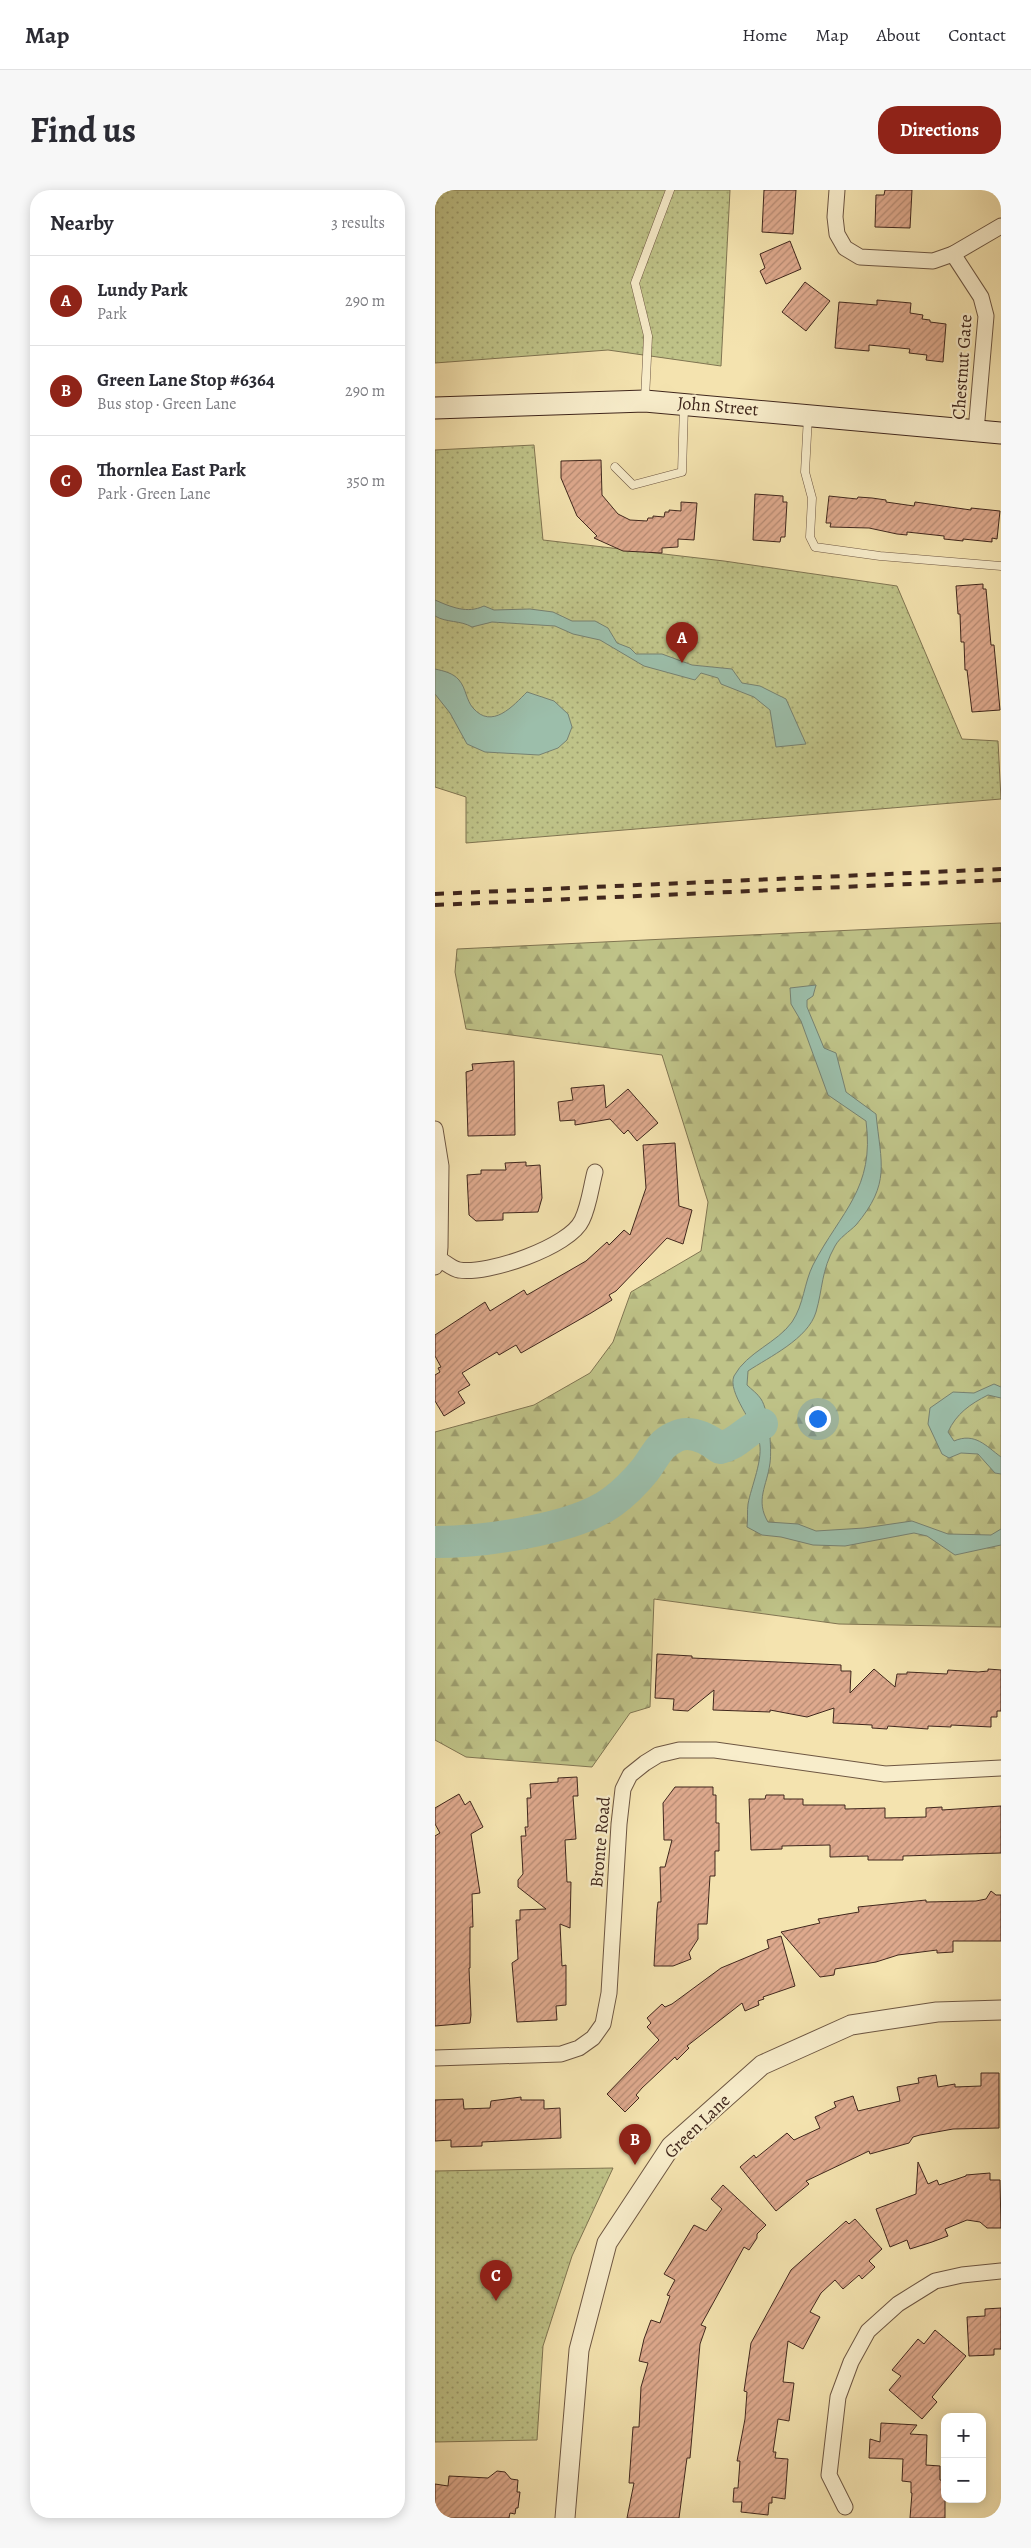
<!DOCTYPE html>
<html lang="en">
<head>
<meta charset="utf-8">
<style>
	:root { --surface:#fff; --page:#f7f7f7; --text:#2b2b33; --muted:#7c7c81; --line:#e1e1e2; --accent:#8f2418 }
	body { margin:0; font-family:Alegreya,serif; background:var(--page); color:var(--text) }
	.controls { position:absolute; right:15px; bottom:15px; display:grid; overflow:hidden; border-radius:10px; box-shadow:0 2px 12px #0003 }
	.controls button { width:45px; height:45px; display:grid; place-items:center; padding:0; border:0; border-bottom:1px solid var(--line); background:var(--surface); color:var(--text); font:25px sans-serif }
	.you { position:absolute; left:382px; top:1228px; width:18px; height:18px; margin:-12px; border:4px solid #fff; border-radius:50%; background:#1a73e8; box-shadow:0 0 0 8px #1a73e833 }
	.badge { display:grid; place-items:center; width:32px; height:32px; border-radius:50%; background:var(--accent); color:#fff; font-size:16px; font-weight:700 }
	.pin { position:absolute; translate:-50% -41px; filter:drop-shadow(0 1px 2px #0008) }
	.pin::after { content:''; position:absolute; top:26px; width:18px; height:15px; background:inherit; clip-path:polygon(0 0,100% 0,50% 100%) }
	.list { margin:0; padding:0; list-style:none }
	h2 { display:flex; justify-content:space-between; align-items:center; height:65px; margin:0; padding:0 20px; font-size:21px }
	h2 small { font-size:16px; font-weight:400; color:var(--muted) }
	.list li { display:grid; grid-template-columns:32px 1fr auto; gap:15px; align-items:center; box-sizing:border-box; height:90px; padding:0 20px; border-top:1px solid var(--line) }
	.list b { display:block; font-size:19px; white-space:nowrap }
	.list p { margin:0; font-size:16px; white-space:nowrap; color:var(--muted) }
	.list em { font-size:16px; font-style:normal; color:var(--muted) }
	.map { position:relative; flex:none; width:566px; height:2328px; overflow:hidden; border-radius:20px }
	header { display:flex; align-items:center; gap:30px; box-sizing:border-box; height:70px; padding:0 25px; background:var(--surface); border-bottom:1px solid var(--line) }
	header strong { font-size:24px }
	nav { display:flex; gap:28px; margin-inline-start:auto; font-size:18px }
	.intro { display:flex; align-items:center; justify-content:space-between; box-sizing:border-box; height:120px; padding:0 30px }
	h1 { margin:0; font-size:35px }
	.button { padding:12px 22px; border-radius:20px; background:var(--accent); color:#fff; font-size:18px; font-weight:700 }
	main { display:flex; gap:30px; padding:0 30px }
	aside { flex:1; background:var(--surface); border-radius:20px; box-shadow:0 2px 12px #0003 }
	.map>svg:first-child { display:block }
	.forest { fill:url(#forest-firs); stroke:#807552 }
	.park { fill:url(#park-dots); stroke:#807552 }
	.water { fill:#9cbeaa; stroke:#778272 }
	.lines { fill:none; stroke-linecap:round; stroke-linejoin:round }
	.river { stroke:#9cbeaa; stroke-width:32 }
	.building { fill:url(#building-hatch); stroke:#40271d }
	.service-casing { stroke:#6d5642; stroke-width:9 }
	.minor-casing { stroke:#6d5642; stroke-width:17 }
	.tertiary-casing { stroke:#6d5642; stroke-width:21 }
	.secondary-casing { stroke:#40271d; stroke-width:23 }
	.service { stroke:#f8edcb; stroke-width:8 }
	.minor { stroke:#f8edcb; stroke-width:15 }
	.tertiary { stroke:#f8edcb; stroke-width:19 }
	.secondary { stroke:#f8edcb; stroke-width:21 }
	.rail { stroke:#40271d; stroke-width:4; stroke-dasharray:9 9; stroke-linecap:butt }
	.labels { text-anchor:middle; stroke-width:4.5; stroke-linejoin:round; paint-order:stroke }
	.street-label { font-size:18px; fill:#40271d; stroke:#f8edcb }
</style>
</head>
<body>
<header>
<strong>Map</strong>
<nav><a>Home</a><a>Map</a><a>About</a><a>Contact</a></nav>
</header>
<div class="intro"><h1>Find us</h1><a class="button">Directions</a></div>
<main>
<aside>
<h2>Nearby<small>3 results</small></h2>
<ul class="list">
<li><span class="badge">A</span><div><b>Lundy Park</b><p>Park</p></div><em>290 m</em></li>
<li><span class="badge">B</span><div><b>Green Lane Stop #6364</b><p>Bus stop · Green Lane</p></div><em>290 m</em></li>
<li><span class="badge">C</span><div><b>Thornlea East Park</b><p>Park · Green Lane</p></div><em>350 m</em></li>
</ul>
</aside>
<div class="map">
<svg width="566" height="2328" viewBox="0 0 566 2328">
	<defs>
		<pattern id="forest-firs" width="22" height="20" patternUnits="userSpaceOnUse" patternTransform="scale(1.25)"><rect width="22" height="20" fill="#bfc388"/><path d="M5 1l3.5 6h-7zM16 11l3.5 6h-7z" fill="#9d9e6f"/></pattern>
		<pattern id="park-dots" width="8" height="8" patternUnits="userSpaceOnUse" patternTransform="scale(1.25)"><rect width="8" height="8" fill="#bfc388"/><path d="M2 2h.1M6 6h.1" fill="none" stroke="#9d9e6f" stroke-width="1.8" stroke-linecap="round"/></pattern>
		<pattern id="building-hatch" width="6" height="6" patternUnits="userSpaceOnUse" patternTransform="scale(1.25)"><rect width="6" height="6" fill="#dea98d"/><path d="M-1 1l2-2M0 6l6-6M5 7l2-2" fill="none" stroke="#b58a73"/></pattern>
	</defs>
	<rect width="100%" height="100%" fill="#f4e3af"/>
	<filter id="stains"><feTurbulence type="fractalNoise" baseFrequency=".004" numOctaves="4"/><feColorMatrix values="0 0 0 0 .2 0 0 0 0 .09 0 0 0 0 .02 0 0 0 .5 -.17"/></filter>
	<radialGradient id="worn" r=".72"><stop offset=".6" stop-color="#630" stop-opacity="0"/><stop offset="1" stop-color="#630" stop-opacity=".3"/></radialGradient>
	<path class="forest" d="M566 733V1437L404 1434 219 1409 215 1517 195 1523 157 1577 31 1567 0 1550V1242L99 1215 155 1183 178 1152 196 1102 266 1061 273 1012 227 865 31 839 20 782 22 759Z"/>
	<g class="park">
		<path d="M0 0H295L286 176 173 160 0 173Z"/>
		<path d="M99 255 108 350 289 371 462 396 527 549 563 551 566 609 31 653V607L0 597V260Z"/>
		<path d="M178 1978 137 2066 108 2156 102 2250 0 2252V1981Z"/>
	</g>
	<g class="water">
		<path d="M0 410C16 417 32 424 49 416L59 420 95 419 118 422 137 431H160L173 438 182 453 195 458 201 464H227L257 475 297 479 307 493 325 496 351 509 371 554 341 557 335 520 319 507 286 494 283 488 266 483 260 490 209 476 165 450 138 444 120 436 57 432 37 437C25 430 12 433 0 426Z"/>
		<path d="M0 479C9 481 18 483 24 490 31 498 31 510 38 518 57 540 78 516 92 502L119 511 133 524 137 537 132 550 123 558 104 565 50 562 32 554 15 523 0 504Z"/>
		<path d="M381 795 378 806 372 810V817L389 858 401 863 411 902 441 924C446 974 456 993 421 1035 414 1042 405 1047 400 1056 386 1081 388 1098 381 1122 373 1149 334 1167 313 1181L312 1195C316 1199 323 1204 326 1209 334 1221 337 1259 335 1273 332 1296 320 1310 333 1332L363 1334 381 1341 429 1338 477 1331 513 1344 556 1345 566 1339V1355L520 1365 492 1346 479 1343 410 1356 378 1355 346 1347 327 1345 312 1337C313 1329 312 1321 313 1314 316 1297 329 1268 324 1251 320 1234 292 1202 299 1186 312 1162 342 1153 357 1132 369 1114 369 1093 378 1075 406 1021 440 999 431 931L393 905 366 831 356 814 355 798Z"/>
		<path d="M559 1194 566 1197V1208L553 1205C535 1214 521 1224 513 1242L519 1251C540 1242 551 1256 566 1267V1284L560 1283 543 1264 526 1263 514 1268 507 1264 493 1234 495 1218 518 1202 539 1203Z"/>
	</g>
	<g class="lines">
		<path class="river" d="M0 1352C46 1352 139 1340 177 1312 188 1304 201 1291 210 1280 220 1267 224 1254 240 1247 255 1239 273 1249 285 1258 304 1254 310 1240 327 1234"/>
	</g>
	<g class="building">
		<path d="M329 0H361L358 44 327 42Z"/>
		<path d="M450 0H477L475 38 440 37 441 5H449Z"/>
		<path d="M355 51 366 79 331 94 325 81 330 78 325 64Z"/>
		<path d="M370 92 395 111 371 141 347 122Z"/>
		<path d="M442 110 476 113 475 123 488 125 487 129 495 130V132L511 134 508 172 491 170 492 165 474 163 475 159 434 155V161L400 158 404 112 442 115Z"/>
		<path d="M166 270 167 305 183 324 195 330 212 331 213 328H218V326L229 327 230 322H234V320L246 321V312L262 313 259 350 243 349V357L227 358V363L188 361 159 348 162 346 142 326 126 288V271Z"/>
		<path d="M320 304 348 306V312H352L350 347H346L345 352 318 350Z"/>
		<path d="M394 306 422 309 423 307 437 308 451 310V312L479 316 480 312 536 320V318L565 321 562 349 557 348V352L528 349V351L509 349V346L472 342V345L462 344 434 338 395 337 396 333H391Z"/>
		<path d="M548 394V399H551L556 455H559L565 520 537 522 532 480H530L529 452H526L525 424H523L521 396Z"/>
		<path d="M79 871 80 945 33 946 31 882 38 880 37 874Z"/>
		<path d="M169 895 171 918 193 899 223 933 202 951 193 940 189 944 175 929 140 935V930L125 931 123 912 138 910 136 898Z"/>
		<path d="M240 953 244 1016 257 1020 248 1054 232 1048 181 1101 174 1105 177 1110 156 1123 86 1163 81 1155 64 1165 62 1162 27 1183 35 1195 23 1202 30 1213 9 1226 0 1211V1185L5 1182 3 1178 6 1177 0 1166V1145L50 1112 55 1121 89 1100 92 1105 151 1071 172 1052 174 1055 189 1040 195 1045 211 998 208 955Z"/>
		<path d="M91 972V976L105 975 107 1008 103 1022 68 1023V1030L41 1031 34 1025 32 985 46 984V980H71L70 973Z"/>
		<path d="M222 1464 257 1466V1468L406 1475V1481H416L415 1503 439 1479 460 1497 462 1484H472V1482L512 1484 513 1480 543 1482 553 1481V1479L566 1480V1521H562V1527H556V1537L516 1535V1537L493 1536V1539L453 1536 452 1539 437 1538V1535L398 1533 399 1518 372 1527 335 1520V1522L278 1520 279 1500 253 1521 238 1520 239 1509 220 1508Z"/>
		<path d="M142 1587 143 1606H138L141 1649 130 1650 132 1692H136L135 1738 125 1734 127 1776 131 1775V1815L121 1816 122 1830 82 1832 77 1773 83 1769 81 1730H85V1720L111 1719 83 1697V1690L88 1684 86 1646H91L90 1637H93L92 1608H96L95 1594 123 1592V1588Z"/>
		<path d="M240 1597H278V1605H281V1633H284V1661H280V1686H275L272 1734H263V1749L254 1763 256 1769 238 1776H219L222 1720 223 1712H226L225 1677H230L237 1650H229L228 1613Z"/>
		<path d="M24 1604 30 1615 35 1611 48 1637 36 1644 45 1703 37 1704 38 1737H35V1778H34L36 1825 35 1833 0 1836V1646L5 1643 0 1634V1618Z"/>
		<path d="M331 1605H349V1609H368V1615H410V1619L450 1618V1628L491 1627V1618L507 1617V1620L566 1616V1663L468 1666V1670H433V1666L395 1667V1655L347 1656V1659L316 1660 314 1609H330Z"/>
		<path d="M556 1701 561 1705H566V1751H518V1762L502 1763V1760L463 1765 441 1772 400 1779 399 1785 385 1787 346 1742 385 1733 383 1729 424 1722 423 1717 491 1710V1712L541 1711 551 1709Z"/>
		<path d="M346 1746 360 1796 328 1807 329 1809 323 1811 324 1815 310 1821 307 1813 252 1856 254 1858 242 1870 240 1867 207 1898 201 1905 204 1908 190 1922 172 1904 224 1850 212 1837 216 1833 212 1828 227 1814 230 1817 237 1814 286 1778 334 1758 332 1750Z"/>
		<path d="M546 1883H564V1938L518 1939 485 1945 478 1947 474 1953 435 1964 434 1961 371 1991 374 1994 341 2021 305 1977 319 1965 321 1968 352 1943 359 1950 385 1938 380 1927 401 1917 399 1912 418 1906 423 1921 465 1911 462 1897 484 1893 483 1888 501 1885 503 1897 520 1894V1897L546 1896Z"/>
		<path d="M86 1907V1910H109V1919L125 1918 126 1948 47 1952V1956L16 1957V1950L0 1951V1910L28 1909 29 1919 55 1918 56 1911Z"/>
		<path d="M483 1972 493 1994 502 1990 504 1995 531 1986V1985L555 1983V1990H565L566 2038H552L545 2032 532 2030 510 2039 513 2046 497 2052 475 2059 472 2050 455 2057 441 2019 481 2004Z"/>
		<path d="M288 1995 331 2035 322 2044V2048L314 2060 309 2057 266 2135 271 2137 265 2154 255 2268H252L251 2275 244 2328H192L199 2293H194L198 2237H204L206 2197 213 2173 204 2171 209 2149 216 2130 225 2133 235 2106 232 2105 240 2090 229 2084 259 2035 271 2041 287 2019 276 2009Z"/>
		<path d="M420 2029 447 2059 434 2071 440 2077 427 2089 424 2085 408 2099 400 2090 386 2103 375 2122 385 2127 368 2159 353 2151 348 2192 359 2193 354 2231 343 2229 338 2262H341L340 2268 353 2269 350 2309 337 2307V2313H334L333 2325 306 2322 307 2312H298L299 2298H303L305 2271H302L310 2229 312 2202 309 2201 316 2153 356 2080 411 2031 414 2034Z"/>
		<path d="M566 2118V2159H559V2165L534 2166 532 2127 550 2126V2119Z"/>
		<path d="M500 2140 531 2166 497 2207 502 2212 487 2229 454 2200 466 2186 457 2180 483 2149 489 2154Z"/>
		<path d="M446 2233 482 2235 475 2244 492 2245 491 2275 505 2276V2290L510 2291V2328H475L477 2303H476V2292L467 2291 468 2269 434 2268 435 2249 445 2252Z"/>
		<path d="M62 2281 70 2282 76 2289 83 2290 82 2302H85L83 2318H81L80 2324 75 2323 74 2328H0V2294L13 2296 14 2286 53 2288Z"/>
	</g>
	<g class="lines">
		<g class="service-casing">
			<g id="service">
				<path d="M210 209 213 146 200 93 235 0"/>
				<path d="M373 226 370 282 377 308 375 347 380 357 445 366 566 376"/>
				<path d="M180 277 198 295 247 282 249 216"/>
			</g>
		</g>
		<g class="minor-casing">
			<g id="minor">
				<path d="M402 0 400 27 402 44 410 58 425 67 498 71 518 64 566 36"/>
				<path d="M518 64 546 107 551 126 541 241"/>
				<path d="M0 939 6 976 5 1057 4 1069 0 1077"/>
				<path d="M4 1069C10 1072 17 1079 24 1080 52 1085 135 1057 147 1030 154 1016 156 997 160 982"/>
				<path d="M0 1868 126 1864 144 1858 158 1848 168 1834 174 1803 184 1634 188 1599 195 1585 210 1573 223 1565 244 1560H280L450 1584 566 1578"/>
				<path d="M410 2317 394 2285 403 2207 416 2172 433 2141 463 2114 500 2091 527 2085 566 2081"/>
			</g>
		</g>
		<g class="tertiary-casing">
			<path id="tertiary" d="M130 2328 144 2160 172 2053 236 1956 327 1875 416 1835 502 1822 566 1820"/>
		</g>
		<g class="secondary-casing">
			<path id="secondary" d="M0 218 210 211 566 243"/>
		</g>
		<use href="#service" class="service"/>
		<use href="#minor" class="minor"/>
		<use href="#tertiary" class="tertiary"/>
		<use href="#secondary" class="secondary"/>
		<g class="rail">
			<path d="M0 704 566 679"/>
			<path d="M0 715 566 690"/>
		</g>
	</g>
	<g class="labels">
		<g class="street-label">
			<text transform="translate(527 177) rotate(-86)" y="6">Chestnut Gate</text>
			<text transform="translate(283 216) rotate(5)" y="6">John Street</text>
			<text transform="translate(165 1652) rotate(-85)" y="6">Bronte Road</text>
			<text transform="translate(262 1936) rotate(-44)" y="6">Green Lane</text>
		</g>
	</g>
	<rect width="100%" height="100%" filter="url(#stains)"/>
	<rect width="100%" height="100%" fill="url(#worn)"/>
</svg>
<div class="controls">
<button>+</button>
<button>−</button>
</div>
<div class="you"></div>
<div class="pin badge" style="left:247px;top:473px">A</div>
<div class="pin badge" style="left:200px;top:1975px">B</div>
<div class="pin badge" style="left:61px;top:2111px">C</div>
</div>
</main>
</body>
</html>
